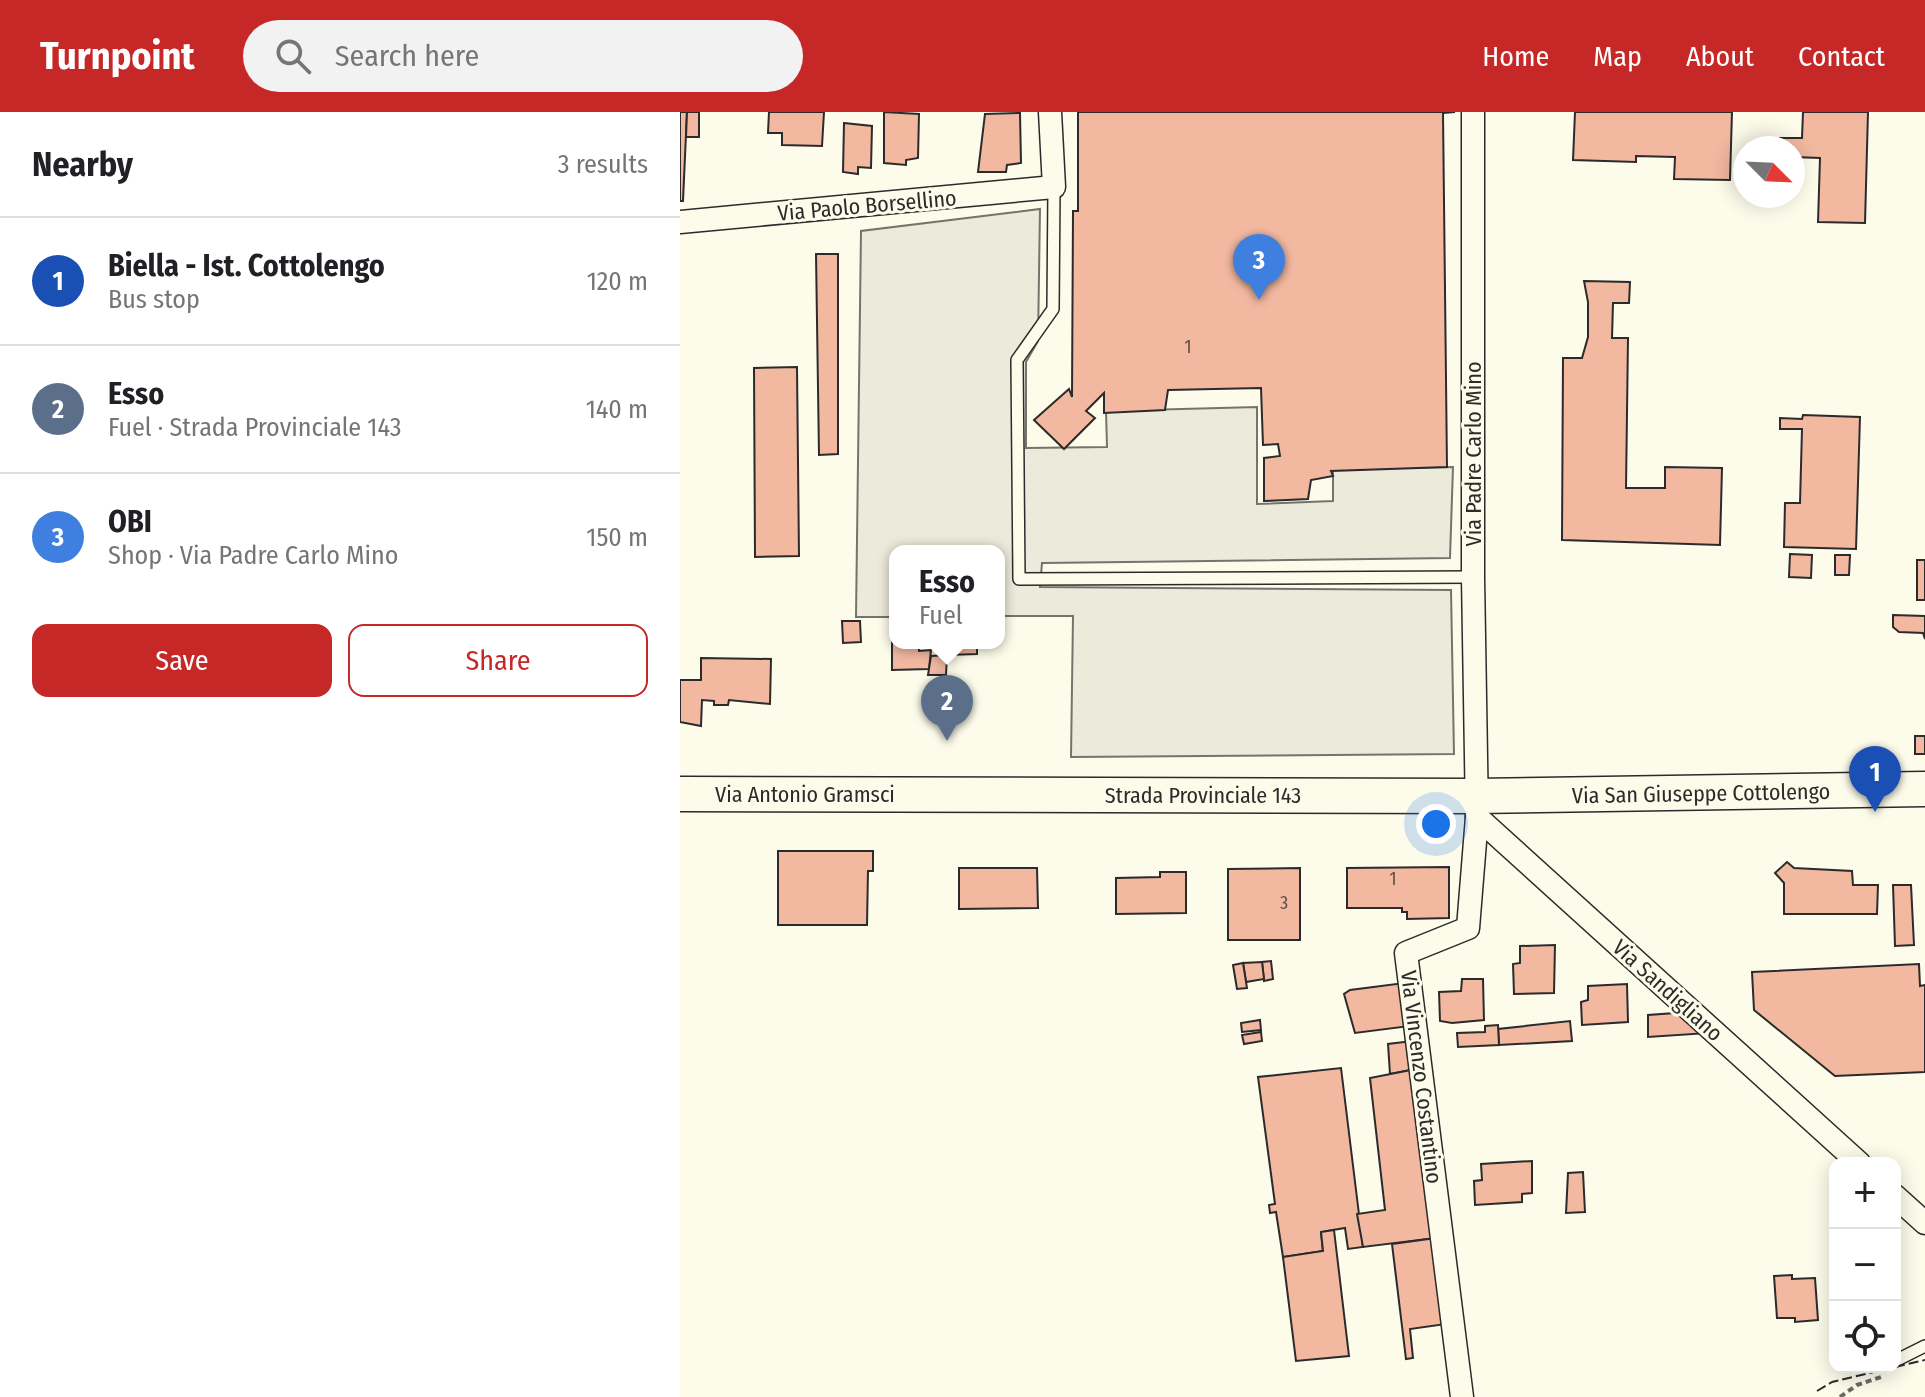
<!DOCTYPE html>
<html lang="en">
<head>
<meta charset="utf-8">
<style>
	:root { --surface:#fff; --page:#f2f2f2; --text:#202124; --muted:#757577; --line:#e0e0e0; --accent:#c62828 }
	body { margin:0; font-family:"Fira Sans Condensed",sans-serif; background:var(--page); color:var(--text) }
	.controls { position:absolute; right:24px; bottom:24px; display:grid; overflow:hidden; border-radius:16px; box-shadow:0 4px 20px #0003 }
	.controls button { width:72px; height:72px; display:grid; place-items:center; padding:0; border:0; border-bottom:2px solid var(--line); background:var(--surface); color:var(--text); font:40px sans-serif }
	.compass { position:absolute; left:1053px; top:24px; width:72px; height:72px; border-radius:50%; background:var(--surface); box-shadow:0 4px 20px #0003; rotate:114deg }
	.you { position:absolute; left:756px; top:712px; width:28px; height:28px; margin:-20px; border:6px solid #fff; border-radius:50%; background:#1a73e8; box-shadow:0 0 0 12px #1a73e833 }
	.badge { display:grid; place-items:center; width:52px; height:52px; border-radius:50%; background:var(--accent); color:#fff; font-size:26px; font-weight:700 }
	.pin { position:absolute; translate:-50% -66px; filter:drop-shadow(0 2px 4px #0008) }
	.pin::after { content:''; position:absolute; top:42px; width:28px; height:24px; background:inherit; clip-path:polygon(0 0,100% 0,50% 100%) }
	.popup { position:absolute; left:209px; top:433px; width:116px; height:104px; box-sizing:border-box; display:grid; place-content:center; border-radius:16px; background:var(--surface); filter:drop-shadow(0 2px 6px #0005); font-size:26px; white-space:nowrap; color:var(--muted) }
	.popup b { font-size:30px; color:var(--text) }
	.popup::after { content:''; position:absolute; left:50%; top:100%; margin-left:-16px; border:16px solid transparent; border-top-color:var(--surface) }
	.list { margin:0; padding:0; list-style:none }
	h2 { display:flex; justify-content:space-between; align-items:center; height:104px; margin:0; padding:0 32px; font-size:34px }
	h2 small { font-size:26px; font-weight:400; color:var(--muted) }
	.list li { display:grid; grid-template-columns:52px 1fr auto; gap:24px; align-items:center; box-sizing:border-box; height:128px; padding:0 32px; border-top:2px solid var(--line) }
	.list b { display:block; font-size:30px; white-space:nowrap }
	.list p { margin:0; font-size:26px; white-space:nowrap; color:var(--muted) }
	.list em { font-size:26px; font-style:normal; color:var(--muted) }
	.actions { display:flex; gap:16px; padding:24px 32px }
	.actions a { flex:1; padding:18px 0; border:2px solid var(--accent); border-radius:16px; text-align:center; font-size:28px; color:var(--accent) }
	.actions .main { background:var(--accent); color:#fff }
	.icon { flex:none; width:44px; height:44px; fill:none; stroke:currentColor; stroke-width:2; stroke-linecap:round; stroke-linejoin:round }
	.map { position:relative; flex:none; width:1245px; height:1285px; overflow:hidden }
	header { display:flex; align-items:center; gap:48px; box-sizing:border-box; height:112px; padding:0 40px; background:var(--accent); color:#fff }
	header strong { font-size:38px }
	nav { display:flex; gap:44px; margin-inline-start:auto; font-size:28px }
	.search { width:560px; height:72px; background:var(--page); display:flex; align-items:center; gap:20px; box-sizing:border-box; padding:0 28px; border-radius:44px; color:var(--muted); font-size:30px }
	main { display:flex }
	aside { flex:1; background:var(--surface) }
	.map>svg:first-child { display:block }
	.parking { fill:#eceadb; stroke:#74746e; stroke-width:2 }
	.building { fill:#f2b8a0; stroke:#2b2b2b; stroke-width:2 }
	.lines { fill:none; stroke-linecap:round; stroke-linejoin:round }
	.service-casing { stroke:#2b2b2b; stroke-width:14 }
	.minor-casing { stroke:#2b2b2b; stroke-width:25 }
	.primary-casing { stroke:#2b2b2b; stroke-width:37 }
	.path { stroke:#6a6964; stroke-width:4; stroke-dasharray:6 4; stroke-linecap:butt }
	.service { stroke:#fdfbea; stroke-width:11 }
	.minor { stroke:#fdfbea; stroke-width:22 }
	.primary { stroke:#fdfbea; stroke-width:34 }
	.fence { stroke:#2b2b2b; stroke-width:2; stroke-dasharray:10 4; stroke-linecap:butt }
	.labels { text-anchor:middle; stroke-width:6; stroke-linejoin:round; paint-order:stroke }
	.number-label { font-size:18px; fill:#5d4e48 }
	.street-label { font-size:22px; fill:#2b2b2b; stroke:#fdfbea }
</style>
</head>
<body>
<header>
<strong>Turnpoint</strong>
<div class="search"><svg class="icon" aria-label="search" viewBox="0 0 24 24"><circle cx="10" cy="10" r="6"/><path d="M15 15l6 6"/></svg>Search here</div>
<nav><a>Home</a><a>Map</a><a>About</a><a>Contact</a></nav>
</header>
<main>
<aside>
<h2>Nearby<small>3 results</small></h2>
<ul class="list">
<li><span class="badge" style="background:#1a4fb4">1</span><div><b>Biella - Ist. Cottolengo</b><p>Bus stop</p></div><em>120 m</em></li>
<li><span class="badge" style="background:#5c6f8a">2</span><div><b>Esso</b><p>Fuel · Strada Provinciale 143</p></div><em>140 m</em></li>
<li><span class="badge" style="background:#3f7fe0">3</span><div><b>OBI</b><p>Shop · Via Padre Carlo Mino</p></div><em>150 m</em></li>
</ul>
<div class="actions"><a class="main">Save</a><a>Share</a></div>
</aside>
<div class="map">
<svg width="1245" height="1285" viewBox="0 0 1245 1285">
	<rect width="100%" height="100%" fill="#fdfbea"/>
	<path class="parking" d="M360 97 358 229 346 250V336L427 335 426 299 577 295V392L653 389V357L773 355 770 446 362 451 360 475 771 478 774 642 391 645 393 504H319V439H215V505H176L181 119Z"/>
	<g class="building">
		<path d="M0 0H7L3 89H0Z"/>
		<path d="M7 0H19V25H6Z"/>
		<path d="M89 0H144L142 34 102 33V21H88Z"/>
		<path d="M204 0 239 2 238 46 226 48V53L204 51Z"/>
		<path d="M607 0H775L763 1 767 355 651 359 653 364 631 368 628 387 584 389V346L600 344 598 332 583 333 581 276 488 278 485 298 424 301V281L406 299 415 306 384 337 354 308 389 277 392 285 393 99H398V0Z"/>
		<path d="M895 0H1052L1050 68 994 67 995 45 956 44V50L893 48Z"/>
		<path d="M1123 0H1188L1185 111 1138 110 1140 46 1113 45V36H1099L1100 26H1122Z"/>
		<path d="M340 1 341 51 327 53 326 60H298L305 2Z"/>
		<path d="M164 11 192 14 191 56 178 55V62L163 60Z"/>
		<path d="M136 142H158V342L139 343Z"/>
		<path d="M904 169 950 170 949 191H933L932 226H948L946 376H985V355L1042 356 1040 433 882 428 883 246H902L908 225V190Z"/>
		<path d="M117 255 119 444 75 445 74 256Z"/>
		<path d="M1123 303 1180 305 1176 437 1104 435 1105 391H1120L1122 317H1100V306L1122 307Z"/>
		<path d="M1110 442 1132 443 1131 466 1109 465Z"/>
		<path d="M1155 443H1170L1169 463H1155Z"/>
		<rect x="1237" y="448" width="8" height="40"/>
		<path d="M1213 503 1245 504V527L1243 521 1219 520 1213 515Z"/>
		<path d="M162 509H180L181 530 163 531Z"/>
		<path d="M212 525H215V531H239V539L251 538 249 557 212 558Z"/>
		<path d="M291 531V535H297V542L267 543V532Z"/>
		<path d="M267 543 266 563H248L251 544Z"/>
		<path d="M21 546 91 547 90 592 49 588 48 593H34V589L22 588 21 614 0 610V568H21Z"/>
		<rect x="1235" y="624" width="10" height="18"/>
		<path d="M98 739H193V759H188L187 813H98Z"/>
		<path d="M1107 750 1114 756 1172 759 1173 773H1198L1197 802H1104V771L1095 761Z"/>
		<path d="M769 755V806L727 807V800H722V796H667V756Z"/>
		<path d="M279 756H357L358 796 279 797Z"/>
		<path d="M620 756V828H548V757Z"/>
		<path d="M480 760H506V801L436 802V766L480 765Z"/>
		<path d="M1213 773H1231L1234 833 1215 834Z"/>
		<path d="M875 833 874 881 834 882 833 852 840 851V834Z"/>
		<path d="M591 849 593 867 584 869 582 850Z"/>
		<path d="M582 850 584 867 566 870 563 851Z"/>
		<path d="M563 851 567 876 557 877 553 853Z"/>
		<path d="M1239 852 1240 874 1245 873V960L1155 964 1074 898 1072 860Z"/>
		<path d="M782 867H803L804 908 772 911 760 909 759 880 781 879Z"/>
		<path d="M724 871 730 914 675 921 664 882 670 878Z"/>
		<path d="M947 872 948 910 902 913 901 890 908 888V874Z"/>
		<path d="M996 893 1029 921 968 925V903L995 901Z"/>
		<path d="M580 908 581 918 562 920 561 911Z"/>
		<path d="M890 909 892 929 819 933 818 917Z"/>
		<path d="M818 913 819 933 778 935 777 921 805 920V914Z"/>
		<path d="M581 920 582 929 564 932 562 923Z"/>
		<path d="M732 929 736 957 710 962 708 932Z"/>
		<path d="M661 956 683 1135 668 1137 665 1116 641 1120 643 1139 603 1145 596 1100 590 1101 589 1093 595 1092 578 965Z"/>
		<path d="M736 957 756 1126 683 1135 677 1102 705 1098 690 966Z"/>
		<path d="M852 1049V1081L842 1082V1090L795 1093 794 1069 802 1068 801 1052Z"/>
		<path d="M903 1060 905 1100 886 1101 888 1061Z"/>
		<path d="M654 1118 669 1244 616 1249 603 1145 643 1139 641 1120Z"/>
		<path d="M756 1126 766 1212 730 1217 733 1246 726 1247 712 1132Z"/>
		<path d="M1112 1163V1167L1135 1166 1138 1208 1115 1210V1206H1097L1094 1164Z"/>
	</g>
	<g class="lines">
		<g class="service-casing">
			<g id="service">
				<path d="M374 75 373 197 337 248 339 467 793 465"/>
				<path d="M1215 1249 1245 1234"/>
			</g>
		</g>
		<g class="minor-casing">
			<g id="minor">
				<path d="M0 110 374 75 370 0"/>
				<path d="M797 705 1179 1051"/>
				<path d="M1215 1084 1245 1111"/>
				<path d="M782 1285 726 841 788 816 797 705 793 465V0"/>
			</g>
		</g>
		<g class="primary-casing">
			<path id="primary" d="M0 682 796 684 1245 677"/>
		</g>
		<path class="path" d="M1160 1285 1177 1273 1204 1264"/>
		<use href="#service" class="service"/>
		<use href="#minor" class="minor"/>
		<use href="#primary" class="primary"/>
		<g class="fence">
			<path d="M1215 1255 1245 1248"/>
			<path d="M1137 1279 1152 1270 1215 1255"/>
		</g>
	</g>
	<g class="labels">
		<g class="number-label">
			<text x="508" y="241">1</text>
			<text x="713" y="773">1</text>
			<text x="604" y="797">3</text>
		</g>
		<g class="street-label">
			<text transform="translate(187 93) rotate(-5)" y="8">Via Paolo Borsellino</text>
			<text transform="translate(793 342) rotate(-90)" y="8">Via Padre Carlo Mino</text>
			<text transform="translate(1021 681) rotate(-1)" y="8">Via San Giuseppe Cottolengo</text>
			<text x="125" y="690">Via Antonio Gramsci</text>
			<text x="523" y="691">Strada Provinciale 143</text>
			<text transform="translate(988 878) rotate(42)" y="8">Via Sandigliano</text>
			<text transform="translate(742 965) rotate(83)" y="8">Via Vincenzo Costantino</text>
		</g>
	</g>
</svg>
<div class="controls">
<button>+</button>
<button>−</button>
<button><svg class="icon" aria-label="locate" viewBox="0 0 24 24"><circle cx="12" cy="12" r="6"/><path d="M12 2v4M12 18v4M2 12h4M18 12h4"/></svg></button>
</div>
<svg class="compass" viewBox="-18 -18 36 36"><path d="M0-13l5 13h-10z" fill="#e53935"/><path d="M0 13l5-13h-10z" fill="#757577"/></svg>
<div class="you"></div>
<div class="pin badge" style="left:1195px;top:700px;background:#1a4fb4">1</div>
<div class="pin badge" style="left:267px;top:629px;background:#5c6f8a">2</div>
<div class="popup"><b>Esso</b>Fuel</div>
<div class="pin badge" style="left:579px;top:188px;background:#3f7fe0">3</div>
</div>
</main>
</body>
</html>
